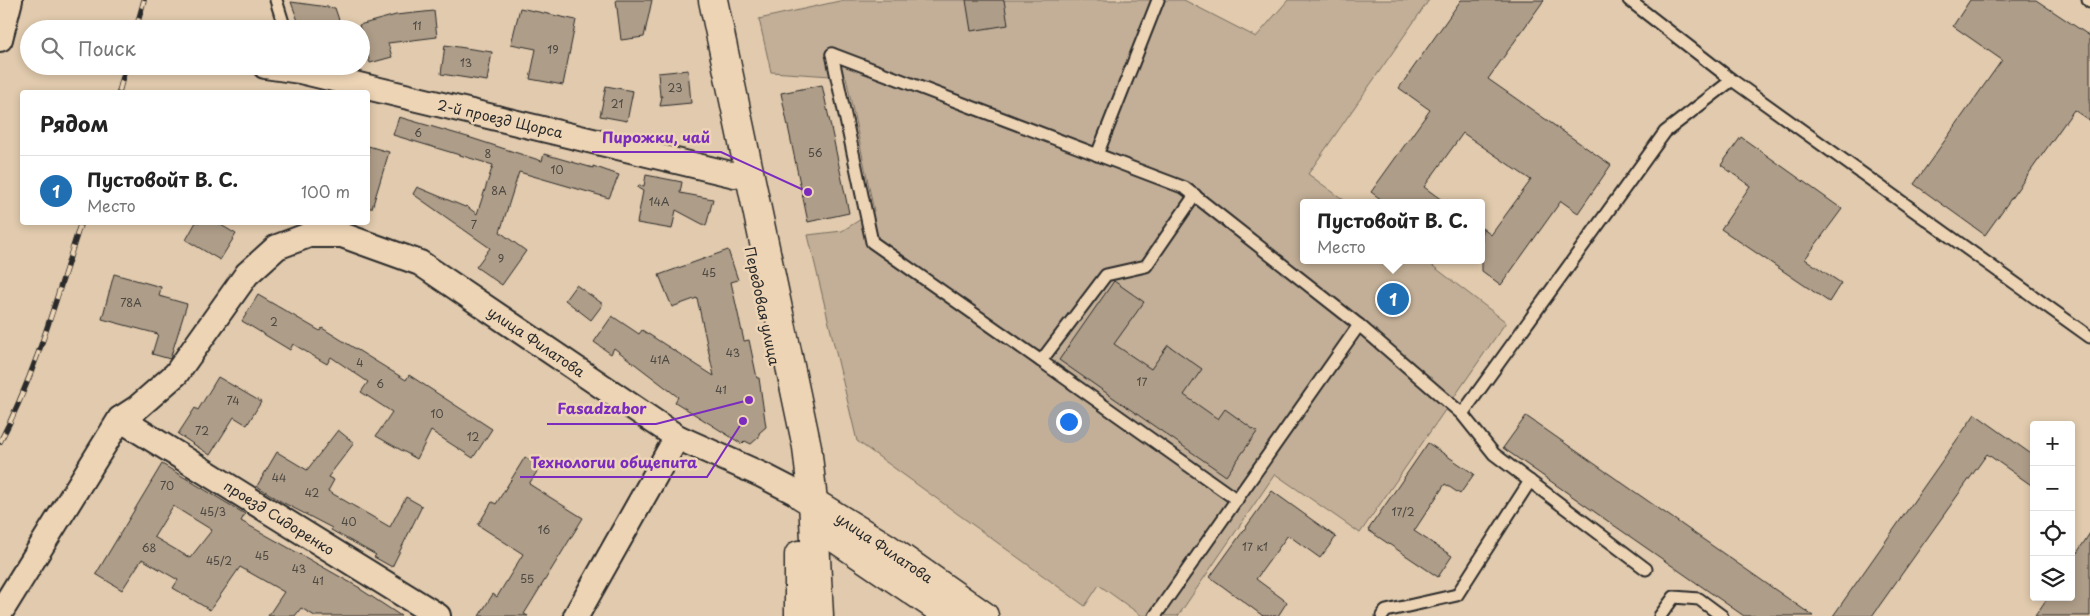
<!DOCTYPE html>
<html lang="ru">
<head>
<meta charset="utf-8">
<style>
	:root { --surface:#fff; --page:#f2f2f2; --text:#222; --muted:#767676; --line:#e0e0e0; --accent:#1f6fb2 }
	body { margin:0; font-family:"Playpen Sans",sans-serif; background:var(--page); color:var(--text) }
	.controls { position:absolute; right:15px; bottom:15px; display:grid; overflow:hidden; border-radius:5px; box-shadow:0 2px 8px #0003 }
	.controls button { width:45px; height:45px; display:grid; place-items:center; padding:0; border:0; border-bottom:1px solid var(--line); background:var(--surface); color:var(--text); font:25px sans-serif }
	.you { position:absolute; left:1068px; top:421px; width:18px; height:18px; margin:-12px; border:4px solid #fff; border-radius:50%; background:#1a73e8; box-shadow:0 0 0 8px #1a73e833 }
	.badge { display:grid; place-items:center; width:32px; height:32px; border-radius:50%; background:var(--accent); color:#fff; font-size:16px; font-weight:700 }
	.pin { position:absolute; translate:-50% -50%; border:2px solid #fff; box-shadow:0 1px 5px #0006 }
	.popup { position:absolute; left:1300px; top:199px; width:185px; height:65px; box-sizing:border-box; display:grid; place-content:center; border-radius:5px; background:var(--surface); filter:drop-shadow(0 1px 4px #0005); font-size:16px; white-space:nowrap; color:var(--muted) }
	.popup b { font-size:19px; color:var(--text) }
	.popup::after { content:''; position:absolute; left:50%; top:100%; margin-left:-10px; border:10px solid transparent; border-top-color:var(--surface) }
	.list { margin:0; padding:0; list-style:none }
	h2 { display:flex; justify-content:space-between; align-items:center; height:65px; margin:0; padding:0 20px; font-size:21px }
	h2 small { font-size:16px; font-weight:400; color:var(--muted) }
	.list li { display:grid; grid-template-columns:32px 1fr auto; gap:15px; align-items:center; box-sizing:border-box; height:70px; padding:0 20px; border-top:1px solid var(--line) }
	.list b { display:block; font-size:19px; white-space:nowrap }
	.list p { margin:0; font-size:16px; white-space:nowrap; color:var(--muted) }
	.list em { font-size:16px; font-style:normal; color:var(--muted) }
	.icon { flex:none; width:28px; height:28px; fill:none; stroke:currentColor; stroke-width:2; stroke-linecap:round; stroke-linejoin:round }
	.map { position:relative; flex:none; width:2090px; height:616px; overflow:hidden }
	.search { position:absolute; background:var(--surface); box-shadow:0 2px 8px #0003; left:20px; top:20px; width:350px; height:55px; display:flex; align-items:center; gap:12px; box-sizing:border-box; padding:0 18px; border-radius:28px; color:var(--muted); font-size:19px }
	.panel { position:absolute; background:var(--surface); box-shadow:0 2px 8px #0003; left:20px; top:90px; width:350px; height:135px; border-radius:5px }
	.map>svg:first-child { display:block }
	.green { fill:#c3af97; stroke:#776d61 }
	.building { fill:#ae9d88; stroke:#2b2b2b; fill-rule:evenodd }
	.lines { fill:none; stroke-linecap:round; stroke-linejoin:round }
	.lane-casing { stroke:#2b2b2b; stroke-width:15 }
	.street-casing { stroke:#2b2b2b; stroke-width:28 }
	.secondary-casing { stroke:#2b2b2b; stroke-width:31 }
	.lane { stroke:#edd4b5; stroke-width:11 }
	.street { stroke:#edd4b5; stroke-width:24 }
	.secondary { stroke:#edd4b5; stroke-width:28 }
	.rail-casing { stroke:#2b2b2b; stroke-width:5.5 }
	.rail { stroke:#edd4b5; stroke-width:4; stroke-dasharray:11; stroke-linecap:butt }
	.labels { text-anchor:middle; stroke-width:5; stroke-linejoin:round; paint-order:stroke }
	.number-label { font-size:11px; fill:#4c4842 }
	.street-label { font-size:14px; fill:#2b2b2b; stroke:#edd4b5 }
	.leader { fill:none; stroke:#7b2cbf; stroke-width:2 }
	.callout-dot { fill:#7b2cbf; stroke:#edd4b5; stroke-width:2 }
	.callout-label { font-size:15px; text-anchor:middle; font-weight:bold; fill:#7b2cbf; stroke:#edd4b5; stroke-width:5; stroke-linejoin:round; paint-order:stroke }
</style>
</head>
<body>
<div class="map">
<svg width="2090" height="616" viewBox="0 0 2090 616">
	<rect width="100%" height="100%" fill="#e1caad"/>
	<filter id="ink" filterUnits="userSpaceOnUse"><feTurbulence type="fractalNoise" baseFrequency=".02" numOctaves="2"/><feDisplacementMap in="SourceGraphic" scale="10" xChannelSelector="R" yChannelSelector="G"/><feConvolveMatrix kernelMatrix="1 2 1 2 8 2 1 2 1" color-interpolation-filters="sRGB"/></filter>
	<g filter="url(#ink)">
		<path class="green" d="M844 0H1184L1256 37 1288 0H1429L1308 174 1348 203H1304V260H1425L1506 322 1360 533 1275 474 1178 616H1142L1099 585 1085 606 857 441 808 235 842 231 874 211 846 77 771 72 759 19Z"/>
		<g class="building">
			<path d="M616 0H652L644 37 621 40Z"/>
			<path d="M966 0H1004L1008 25 971 31Z"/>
			<path d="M1461 0H1544L1488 79 1611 165 1578 213 1561 201 1501 285 1482 271V228L1491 235 1531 180 1463 133 1424 187 1446 203H1386L1371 192 1430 110 1399 88Z"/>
			<path d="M1970 0H2036L2090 36V121L2074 110 1985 235 1914 184 2002 60 1953 26Z"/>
			<path d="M291 2 335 8 342 29H301Z"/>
			<path d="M520 8 576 20 563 85 530 79 536 49 511 44Z"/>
			<path d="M434 11 437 37 388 43 392 57 370 63 359 25 396 15Z"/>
			<path d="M445 45 492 52 487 81 441 74Z"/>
			<path d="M688 70 691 103 660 106 662 96H660L658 73Z"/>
			<path d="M822 85 849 213 808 222 781 93Z"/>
			<path d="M606 86 633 91 627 121 600 116Z"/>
			<path d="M399 117 471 138 542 161 544 154 593 168V166L619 175 609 198 519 172 500 232 526 251 502 285 476 267 490 248 413 194 417 187 465 207 466 206 477 214 493 165 393 135Z"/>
			<path d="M1741 137 1842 209 1805 259 1841 283 1829 302 1721 229 1750 186 1721 165Z"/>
			<path d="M368 146 389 152 372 208H368Z"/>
			<path d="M646 175 682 182 680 193 713 199 706 226 676 210 672 229 637 223 643 191 638 188 639 185 644 186Z"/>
			<path d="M196 222H216L236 234 220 260 186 240Z"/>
			<path d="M728 250 738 280 731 282 744 341 749 340 757 378H759L766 427 759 433V437L751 444 745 441 742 444 675 402 678 397 614 348 611 354 594 342 612 316 639 334 642 330 714 376 697 298 672 307 659 275Z"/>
			<path d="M114 274 161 287 159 296 187 304 170 359 152 354 158 334 102 319Z"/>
			<path d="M1114 281 1144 302 1114 344 1151 369 1168 345 1202 369 1184 395 1218 419 1225 409 1257 432 1226 476 1059 360Z"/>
			<path d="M576 285 603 304 591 320 565 300Z"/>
			<path d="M258 295 320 331 322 328 406 380 409 375 492 429 473 458 431 431 417 459 376 436 392 412 361 392 368 382 331 357 327 364 293 344 290 350 242 321Z"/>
			<path d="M218 377 261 402 247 425 234 417 210 455 178 434 195 408 198 410Z"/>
			<path d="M1975 414 2034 456V487L1987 454 1872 616H1833Z"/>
			<path d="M1526 416 1813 616H1744L1503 448Z"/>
			<path d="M338 430 354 443 328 477 334 480 328 491 390 527 406 497 422 506 392 567 374 557 376 555 331 530 332 528 282 502 257 486 277 452 307 470Z"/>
			<path d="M1428 443 1474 474 1460 494 1445 484 1414 531 1452 556 1438 577 1368 530Z"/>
			<path d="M525 457 540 467 529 484 583 518 524 614 528 616H479L493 594 497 597 523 554 478 525 492 502 496 504Z"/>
			<path d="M162 464 245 514 241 521 360 588V589L401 616H315L301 608 295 616H268L284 592 240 567 210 610 173 588 178 580 142 559 122 590 96 574ZM173 506 212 530 190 558 154 537Z"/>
			<path d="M1272 491 1336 537 1320 558 1288 535 1256 579 1287 602 1278 616H1263L1210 577Z"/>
			<path d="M2090 533V616H2035L2048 597H2071V562Z"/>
		</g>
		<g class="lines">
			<g class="lane-casing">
				<g id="lane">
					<path d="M276 0 285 29"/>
					<path d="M1629 0 1732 80 2090 337"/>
					<path d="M2088 0 2090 2"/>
					<path d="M832 54 1185 188 1359 325 1462 414 1494 454 1646 569"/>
					<path d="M832 54 872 242 1041 361"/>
					<path d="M1097 155 1158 0"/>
					<path d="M1195 195 1146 266 1106 275 1041 361 1237 500"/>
					<path d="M1462 414 1665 132 1732 80"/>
					<path d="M1155 616 1359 325"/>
					<path d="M1382 616 1386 611 1457 595 1530 481"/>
					<path d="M1660 616 1674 597 1699 599 1722 616"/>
				</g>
			</g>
			<g class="street-casing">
				<g id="street">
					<path d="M0 39 10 0"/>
					<path d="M265 66 300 71 735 175"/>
					<path d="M120 419 438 616"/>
					<path d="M0 613 120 419 137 408 176 374 247 274 277 247 309 235H342L420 263 677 437 762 475 795 492"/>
					<path d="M576 616 677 437"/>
				</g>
			</g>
			<g class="secondary-casing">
				<g id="secondary">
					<path d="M713 0 807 447 813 501 819 616"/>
					<path d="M801 495 887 548 984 616"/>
					<path d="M829 534 950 616"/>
					<path d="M799 555V616"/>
				</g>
			</g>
			<use href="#lane" class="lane"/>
			<use href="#street" class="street"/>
			<use href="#secondary" class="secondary"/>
			<g class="rail-casing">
				<g id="rail">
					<path d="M136 29 144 0"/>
					<path d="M119 92 126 66"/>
					<path d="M0 442C36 373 57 296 81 222"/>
				</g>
			</g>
			<use href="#rail" class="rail"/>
		</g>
	</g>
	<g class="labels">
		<g class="number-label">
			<text x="417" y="30">11</text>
			<text x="553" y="54">19</text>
			<text x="466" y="67">13</text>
			<text x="675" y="92">23</text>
			<text x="617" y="108">21</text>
			<text x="418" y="137">6</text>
			<text x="815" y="157">56</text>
			<text x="488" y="158">8</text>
			<text x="557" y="174">10</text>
			<text x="499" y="195">8А</text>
			<text x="659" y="206">14А</text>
			<text x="474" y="229">7</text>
			<text x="501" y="263">9</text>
			<text x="709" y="277">45</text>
			<text x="131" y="307">78А</text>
			<text x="274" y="326">2</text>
			<text x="733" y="357">43</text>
			<text x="660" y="364">41А</text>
			<text x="360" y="367">4</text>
			<text x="1142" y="386">17</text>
			<text x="380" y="388">6</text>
			<text x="721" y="394">41</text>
			<text x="233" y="405">74</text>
			<text x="437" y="418">10</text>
			<text x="202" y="435">72</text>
			<text x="473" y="441">12</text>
			<text x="279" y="482">44</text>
			<text x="167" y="490">70</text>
			<text x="312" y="497">42</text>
			<text x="213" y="516">45/3</text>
			<text x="1403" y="516">17/2</text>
			<text x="349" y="526">40</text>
			<text x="544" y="534">16</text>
			<text x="1255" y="551">17 к1</text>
			<text x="149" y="552">68</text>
			<text x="262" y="560">45</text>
			<text x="219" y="565">45/2</text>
			<text x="299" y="573">43</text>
			<text x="527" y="583">55</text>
			<text x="318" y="585">41</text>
		</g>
		<g class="street-label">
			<text transform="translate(500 119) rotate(13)" y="5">2-й проезд Щорса</text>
			<text transform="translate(762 306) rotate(78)" y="5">Передовая улица</text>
			<text transform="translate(536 342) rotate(34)" y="5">улица Филатова</text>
			<text transform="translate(279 518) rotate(32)" y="5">проезд Сидоренко</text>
			<text transform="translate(884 548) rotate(34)" y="5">улица Филатова</text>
		</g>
	</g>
	<path class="leader" d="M808 192L721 152H592M749 400L656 424H547M743 421L707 477H520"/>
	<g class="callout-dot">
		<circle cx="808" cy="192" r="5"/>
		<circle cx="749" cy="400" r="5"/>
		<circle cx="743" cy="421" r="5"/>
	</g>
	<g class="callout-label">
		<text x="656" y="143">Пирожки, чай</text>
		<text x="602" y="414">Fasadzabor</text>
		<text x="614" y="468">Технологии общепита</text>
	</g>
</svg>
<div class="controls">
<button>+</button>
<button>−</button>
<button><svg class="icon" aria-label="locate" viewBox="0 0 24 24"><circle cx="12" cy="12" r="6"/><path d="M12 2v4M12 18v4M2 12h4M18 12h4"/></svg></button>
<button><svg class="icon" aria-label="layers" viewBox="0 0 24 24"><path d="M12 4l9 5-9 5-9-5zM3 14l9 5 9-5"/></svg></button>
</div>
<div class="you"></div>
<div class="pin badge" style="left:1393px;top:299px">1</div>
<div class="popup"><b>Пустовойт В. С.</b>Место</div>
<div class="search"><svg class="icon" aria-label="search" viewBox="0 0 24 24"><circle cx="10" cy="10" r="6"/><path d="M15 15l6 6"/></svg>Поиск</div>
<section class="panel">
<h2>Рядом<small></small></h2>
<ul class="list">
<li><span class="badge">1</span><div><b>Пустовойт В. С.</b><p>Место</p></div><em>100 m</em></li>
</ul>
</section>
</div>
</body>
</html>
